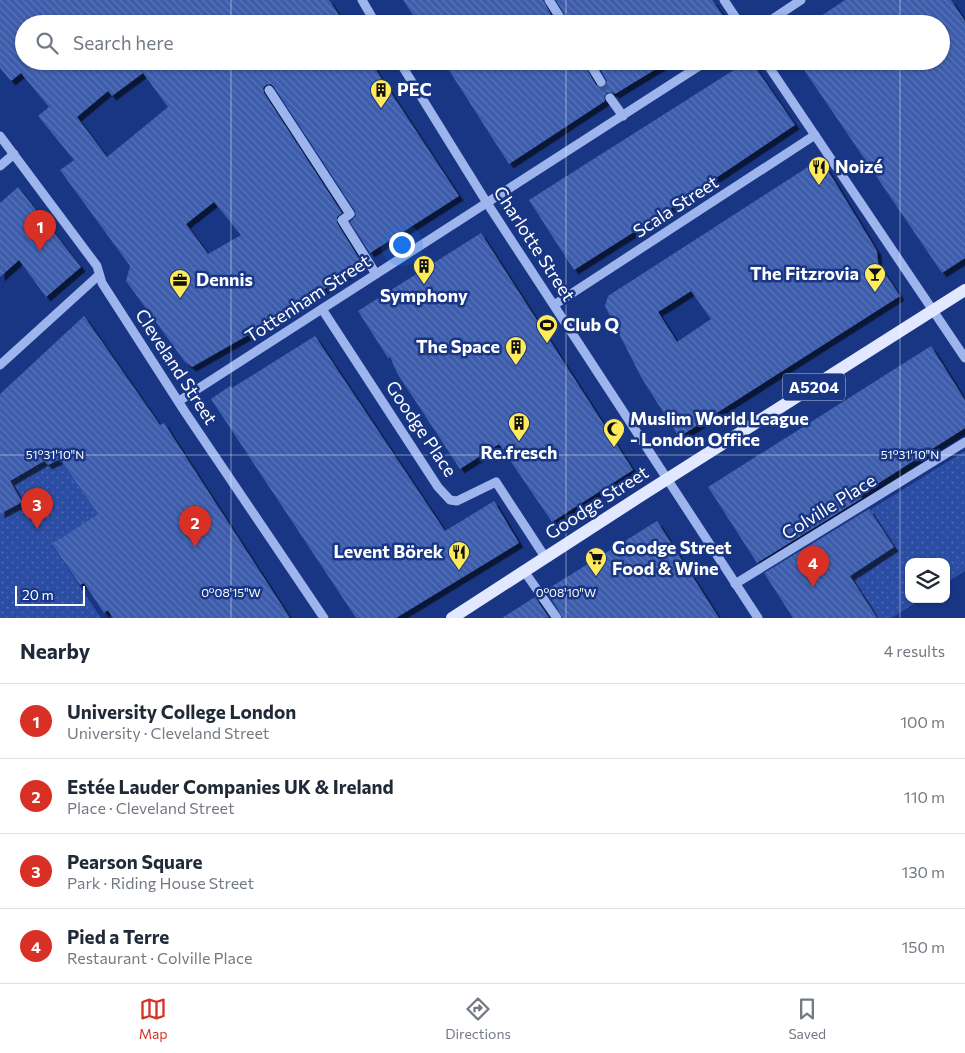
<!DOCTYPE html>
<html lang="en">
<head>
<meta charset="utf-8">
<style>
	:root { --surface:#fff; --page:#f6f6f7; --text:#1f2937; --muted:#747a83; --line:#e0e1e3; --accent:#d93025 }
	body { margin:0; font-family:Commissioner,sans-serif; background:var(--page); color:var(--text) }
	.controls { position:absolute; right:15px; bottom:15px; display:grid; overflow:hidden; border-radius:10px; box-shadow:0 1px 4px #0004 }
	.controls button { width:45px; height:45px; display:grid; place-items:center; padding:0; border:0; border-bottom:1px solid var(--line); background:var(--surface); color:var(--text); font:25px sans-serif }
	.scale { position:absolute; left:15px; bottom:12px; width:70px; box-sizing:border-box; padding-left:5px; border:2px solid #fff; border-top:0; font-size:14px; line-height:18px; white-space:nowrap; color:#fff; -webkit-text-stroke:4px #183684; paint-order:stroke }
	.you { position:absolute; left:401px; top:244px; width:18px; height:18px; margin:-12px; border:4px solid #fff; border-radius:50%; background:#1a73e8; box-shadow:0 0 0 8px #1a73e833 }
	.badge { display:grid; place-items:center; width:32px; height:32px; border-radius:50%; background:var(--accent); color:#fff; font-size:16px; font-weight:700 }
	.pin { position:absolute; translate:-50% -41px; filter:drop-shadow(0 1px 2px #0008) }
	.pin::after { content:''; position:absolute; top:26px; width:18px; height:15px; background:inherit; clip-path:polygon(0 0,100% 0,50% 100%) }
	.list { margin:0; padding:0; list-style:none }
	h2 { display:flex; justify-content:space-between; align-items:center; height:65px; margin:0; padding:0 20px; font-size:21px }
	h2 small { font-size:16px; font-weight:400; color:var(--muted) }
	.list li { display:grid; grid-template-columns:32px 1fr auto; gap:15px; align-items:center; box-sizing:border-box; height:75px; padding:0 20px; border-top:1px solid var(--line) }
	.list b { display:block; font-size:19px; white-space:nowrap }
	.list p { margin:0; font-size:16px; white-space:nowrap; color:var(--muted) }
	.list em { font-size:16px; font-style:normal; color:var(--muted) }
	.icon { flex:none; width:28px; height:28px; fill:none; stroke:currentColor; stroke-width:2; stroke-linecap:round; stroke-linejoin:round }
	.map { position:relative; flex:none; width:965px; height:618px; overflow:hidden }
	.search { position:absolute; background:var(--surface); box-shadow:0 1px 4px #0004; left:15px; right:15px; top:15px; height:55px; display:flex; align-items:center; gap:12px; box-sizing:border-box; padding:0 18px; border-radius:28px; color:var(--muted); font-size:19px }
	.sheet { height:365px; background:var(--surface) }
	nav { display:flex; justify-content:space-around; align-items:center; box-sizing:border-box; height:70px; border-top:1px solid var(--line); background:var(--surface); font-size:14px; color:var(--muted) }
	nav a { display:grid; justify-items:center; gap:2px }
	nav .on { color:var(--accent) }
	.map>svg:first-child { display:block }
	.park { fill:url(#park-dots) }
	.building { fill:url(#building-back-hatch); fill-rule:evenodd; filter:url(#shadow) }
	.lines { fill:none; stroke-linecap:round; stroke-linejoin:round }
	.minor-tunnel { stroke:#3b5496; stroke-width:9; stroke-dasharray:9 4.5; stroke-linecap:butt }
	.minor { stroke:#9db4ec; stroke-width:9 }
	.major { stroke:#e2e8ff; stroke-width:12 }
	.ticks { fill:none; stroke:#fff; stroke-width:1; stroke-opacity:0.45 }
	.labels { text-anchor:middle; stroke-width:5; stroke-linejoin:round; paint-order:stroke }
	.shield { fill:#183684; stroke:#bac3da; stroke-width:1 }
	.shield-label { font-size:16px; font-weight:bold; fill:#fff }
	.poi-label { font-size:18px; font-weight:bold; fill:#fff; stroke:#183684; text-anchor:start }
	.street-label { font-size:18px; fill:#fff; stroke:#183684 }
	.ticks-label { font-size:12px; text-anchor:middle; fill:#fff; stroke:#183684; stroke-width:5; stroke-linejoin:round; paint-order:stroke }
</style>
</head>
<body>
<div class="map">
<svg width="965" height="618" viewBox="0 0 965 618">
	<defs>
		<pattern id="park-dots" width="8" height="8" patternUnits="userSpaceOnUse" patternTransform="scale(1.25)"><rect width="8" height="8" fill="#2b4da3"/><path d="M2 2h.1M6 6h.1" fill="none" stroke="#4b68b1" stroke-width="1.8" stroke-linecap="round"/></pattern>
		<pattern id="building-back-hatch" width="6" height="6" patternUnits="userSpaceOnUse" patternTransform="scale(1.25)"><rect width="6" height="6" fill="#3c5cab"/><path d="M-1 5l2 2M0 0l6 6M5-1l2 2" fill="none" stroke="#5974b8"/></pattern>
		<filter id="shadow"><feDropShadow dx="4.5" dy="4.5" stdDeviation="0" flood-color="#0009"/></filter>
	</defs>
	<rect width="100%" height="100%" fill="#183684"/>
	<g class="park">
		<path d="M965 451V571L946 583V562H909V599H921L892 618H877L850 576 894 547 870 510Z"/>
		<path d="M60 459 98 514 52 545 101 618H0V514L10 481 44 461 48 465Z"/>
	</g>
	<g class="building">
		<path d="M0 0H329L345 24H24V61H370L459 196 370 253 350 222 356 216 355 211 274 87 271 84 266 85 263 88 264 93 342 213 337 217V223L363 265 283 315 192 367 185 362 126 281 130 266 60 170 74 160 38 116 49 107 21 73 11 81 0 68ZM143 73 168 107 107 157 77 117 108 91 112 96ZM214 202 241 235 208 254 186 224Z"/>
		<path d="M403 0H543L556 24H419Z"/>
		<path d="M556 0H712L729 24H570Z"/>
		<path d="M845 0H951L965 21V258L942 273 798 61H941V24H809Z"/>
		<path d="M443 61H582L596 85 601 88 606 85 607 81 596 61H669L615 94 612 92 607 93 604 96 605 101 509 164Z"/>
		<path d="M748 61H751L795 125 659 216 574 270 529 200Z"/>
		<path d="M814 163 824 164 877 251 878 263 900 296 679 437 641 377 605 306 608 296ZM691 291 711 319 677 342 658 312Z"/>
		<path d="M18 187 81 267 46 297 19 260 0 277V203Z"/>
		<path d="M481 233 633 470 552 522 499 444 460 469 397 373 390 357 388 358 358 311Z"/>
		<path d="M84 316 160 425 164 423 290 618H113L108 610 104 613 84 583 80 585 52 544 98 514 60 459 48 465 44 461 10 481 22 502 0 514V394Z"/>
		<path d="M315 336 445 531 494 501 519 543 396 618H356L211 399 230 386 232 388Z"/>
		<path d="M931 346 965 400V428L860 495 862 498 757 563 708 487Z"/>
		<path d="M869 509 894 547 850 576 877 618H793L764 573Z"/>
		<path d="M657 521 719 618H563L546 590Z"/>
		<path d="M535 597 549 618H502Z"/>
	</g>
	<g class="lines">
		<path class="minor-tunnel" d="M601 82 610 98"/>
		<g class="minor">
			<path d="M362 0 376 24"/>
			<path d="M549 0 564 24"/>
			<path d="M724 0 740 24"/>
			<path d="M765 24 801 0"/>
			<path d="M399 61 487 203 758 618"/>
			<path d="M588 61 601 82"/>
			<path d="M765 61 965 358"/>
			<path d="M269 90 350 214 342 220 376 274"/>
			<path d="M610 98 623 116"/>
			<path d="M0 136 97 266 102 283 185 412 324 618"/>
			<path d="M0 166 14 154"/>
			<path d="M554 305 815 135"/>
			<path d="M322 309 438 487 450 500 457 501 496 482 545 557"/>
			<path d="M0 365 99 275"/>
			<path d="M179 401 707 61"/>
			<path d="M524 571 557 618"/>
			<path d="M735 584 965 442"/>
		</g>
		<path class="major" d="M452 618 642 495 965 290"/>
	</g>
	<path class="ticks" d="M231 0V24M566 0V24M900 0V24M231 61V618M566 61V618M900 61V618M0 455H965"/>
	<defs>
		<g id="building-pin" transform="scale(1.125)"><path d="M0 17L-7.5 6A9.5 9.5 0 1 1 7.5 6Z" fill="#ffea58" stroke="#183684"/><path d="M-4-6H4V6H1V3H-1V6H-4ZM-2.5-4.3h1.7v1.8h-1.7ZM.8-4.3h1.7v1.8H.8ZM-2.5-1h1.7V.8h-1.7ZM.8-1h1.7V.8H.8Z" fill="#111"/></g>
		<g id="restaurant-pin" transform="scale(1.125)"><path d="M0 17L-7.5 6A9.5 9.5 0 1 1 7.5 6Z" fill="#ffea58" stroke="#183684"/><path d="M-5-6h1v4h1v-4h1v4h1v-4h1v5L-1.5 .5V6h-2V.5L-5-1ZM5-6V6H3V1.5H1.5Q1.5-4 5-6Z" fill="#111"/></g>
		<g id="bar-pin" transform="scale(1.125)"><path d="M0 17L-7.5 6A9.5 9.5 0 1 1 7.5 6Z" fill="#ffea58" stroke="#183684"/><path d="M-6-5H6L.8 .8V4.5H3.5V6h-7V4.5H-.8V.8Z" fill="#111"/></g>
		<g id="office-pin" transform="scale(1.125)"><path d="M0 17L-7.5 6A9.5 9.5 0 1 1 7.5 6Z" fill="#ffea58" stroke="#183684"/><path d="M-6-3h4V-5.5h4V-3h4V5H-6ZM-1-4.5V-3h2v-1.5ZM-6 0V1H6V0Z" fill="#111"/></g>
		<g id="stadium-pin" transform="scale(1.125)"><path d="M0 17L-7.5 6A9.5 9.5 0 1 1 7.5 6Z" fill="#ffea58" stroke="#183684"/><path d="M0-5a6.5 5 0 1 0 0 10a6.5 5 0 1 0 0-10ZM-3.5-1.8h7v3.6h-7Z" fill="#111"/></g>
		<g id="mosque-pin" transform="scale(1.125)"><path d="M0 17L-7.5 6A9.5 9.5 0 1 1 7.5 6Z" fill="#ffea58" stroke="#183684"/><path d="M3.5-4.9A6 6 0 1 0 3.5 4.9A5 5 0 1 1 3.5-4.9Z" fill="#111"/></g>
		<g id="supermarket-pin" transform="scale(1.125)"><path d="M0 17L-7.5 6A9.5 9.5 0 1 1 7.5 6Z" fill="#ffea58" stroke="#183684"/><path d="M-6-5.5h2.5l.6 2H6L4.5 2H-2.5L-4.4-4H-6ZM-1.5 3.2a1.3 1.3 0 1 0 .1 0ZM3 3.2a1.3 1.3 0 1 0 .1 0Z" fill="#111"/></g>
	</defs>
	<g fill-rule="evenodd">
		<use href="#building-pin" x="381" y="90"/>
		<use href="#restaurant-pin" x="819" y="167"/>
		<use href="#building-pin" x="424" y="266"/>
		<use href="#bar-pin" x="875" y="274"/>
		<use href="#office-pin" x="180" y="280"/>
		<use href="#stadium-pin" x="547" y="325"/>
		<use href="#building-pin" x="516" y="347"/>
		<use href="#building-pin" x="519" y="423"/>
		<use href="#mosque-pin" x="614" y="429"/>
		<use href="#restaurant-pin" x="459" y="552"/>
		<use href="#supermarket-pin" x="596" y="558"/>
	</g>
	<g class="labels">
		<rect class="shield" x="783" y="373.5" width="62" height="27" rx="4"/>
		<g class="shield-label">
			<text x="814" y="393">A5204</text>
		</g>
		<g class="poi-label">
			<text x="397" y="96">PEC</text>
			<text x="835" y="173">Noizé</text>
			<text x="859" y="280" text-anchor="end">The Fitzrovia</text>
			<text x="196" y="286">Dennis</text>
			<text x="424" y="302" text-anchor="middle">Symphony</text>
			<text x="563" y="331">Club Q</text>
			<text x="500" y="353" text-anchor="end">The Space</text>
			<text x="630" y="425">Muslim World League<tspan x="630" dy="21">- London Office</tspan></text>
			<text x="519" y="459" text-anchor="middle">Re.fresch</text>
			<text x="612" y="554">Goodge Street<tspan x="612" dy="21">Food &amp; Wine</tspan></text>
			<text x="443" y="558" text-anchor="end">Levent Börek</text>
		</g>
		<g class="street-label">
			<text transform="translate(676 207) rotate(-33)" y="6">Scala Street</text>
			<text transform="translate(534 244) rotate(57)" y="6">Charlotte Street</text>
			<text transform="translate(308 299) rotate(-33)" y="6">Tottenham Street</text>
			<text transform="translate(176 367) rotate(57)" y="6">Cleveland Street</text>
			<text transform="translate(421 429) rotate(56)" y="6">Goodge Place</text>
			<text transform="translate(597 503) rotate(-33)" y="6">Goodge Street</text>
			<text transform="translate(829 507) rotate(-32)" y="6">Colville Place</text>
		</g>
	</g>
	<g class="ticks-label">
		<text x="55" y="459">51°31'10"N</text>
		<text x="910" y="459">51°31'10"N</text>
		<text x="231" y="597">0°08'15"W</text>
		<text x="566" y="597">0°08'10"W</text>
	</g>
</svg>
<div class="controls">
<button><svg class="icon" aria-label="layers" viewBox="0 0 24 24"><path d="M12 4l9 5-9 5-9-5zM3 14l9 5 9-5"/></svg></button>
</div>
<div class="scale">20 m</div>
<div class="you"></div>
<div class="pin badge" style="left:40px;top:251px">1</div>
<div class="pin badge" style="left:195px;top:547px">2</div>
<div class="pin badge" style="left:37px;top:529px">3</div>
<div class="pin badge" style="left:813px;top:587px">4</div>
<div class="search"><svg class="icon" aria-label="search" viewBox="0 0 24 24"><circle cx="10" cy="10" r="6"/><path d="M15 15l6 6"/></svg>Search here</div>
</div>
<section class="sheet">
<h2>Nearby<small>4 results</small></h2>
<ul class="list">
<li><span class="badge">1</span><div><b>University College London</b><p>University · Cleveland Street</p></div><em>100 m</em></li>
<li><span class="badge">2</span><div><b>Estée Lauder Companies UK &amp; Ireland</b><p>Place · Cleveland Street</p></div><em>110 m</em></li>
<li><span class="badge">3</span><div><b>Pearson Square</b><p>Park · Riding House Street</p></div><em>130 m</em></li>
<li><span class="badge">4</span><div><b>Pied a Terre</b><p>Restaurant · Colville Place</p></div><em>150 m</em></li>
</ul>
</section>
<nav>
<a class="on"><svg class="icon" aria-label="map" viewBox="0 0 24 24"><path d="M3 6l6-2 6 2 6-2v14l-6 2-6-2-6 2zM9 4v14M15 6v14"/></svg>Map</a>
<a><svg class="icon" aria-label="directions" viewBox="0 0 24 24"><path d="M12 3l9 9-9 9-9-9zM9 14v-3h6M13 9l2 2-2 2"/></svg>Directions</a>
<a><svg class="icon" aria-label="saved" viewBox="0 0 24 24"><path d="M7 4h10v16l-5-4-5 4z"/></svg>Saved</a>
</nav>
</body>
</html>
